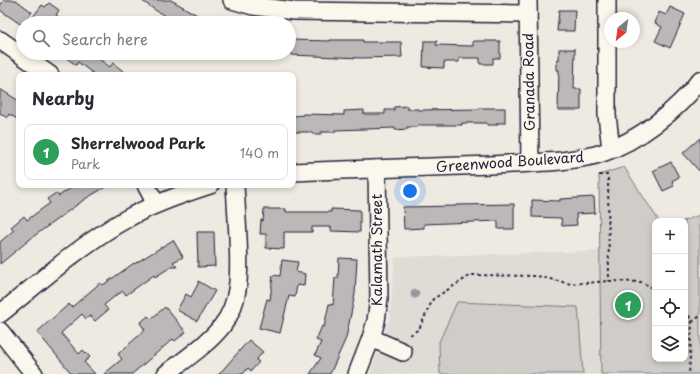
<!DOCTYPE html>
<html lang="en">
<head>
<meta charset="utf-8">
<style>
	:root { --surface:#fff; --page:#f7f7f7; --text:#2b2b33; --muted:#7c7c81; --line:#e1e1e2; --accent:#db2777 }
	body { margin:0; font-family:"Playpen Sans",sans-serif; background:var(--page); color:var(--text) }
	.controls { position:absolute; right:12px; bottom:12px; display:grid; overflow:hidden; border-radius:8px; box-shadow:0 2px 6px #0003 }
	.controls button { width:36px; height:36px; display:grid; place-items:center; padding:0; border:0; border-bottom:1px solid var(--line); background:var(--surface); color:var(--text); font:20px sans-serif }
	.compass { position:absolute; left:604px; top:12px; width:36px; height:36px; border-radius:50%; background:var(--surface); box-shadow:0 2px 6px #0003; rotate:209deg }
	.you { position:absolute; left:410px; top:191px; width:14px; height:14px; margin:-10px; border:3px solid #fff; border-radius:50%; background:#1a73e8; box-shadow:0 0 0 6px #1a73e833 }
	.badge { display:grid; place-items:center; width:26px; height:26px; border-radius:50%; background:var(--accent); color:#fff; font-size:13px; font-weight:700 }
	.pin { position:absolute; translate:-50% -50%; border:2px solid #fff; box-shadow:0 1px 4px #0006 }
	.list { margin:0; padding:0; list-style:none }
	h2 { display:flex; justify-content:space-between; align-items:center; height:52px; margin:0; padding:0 16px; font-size:17px }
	h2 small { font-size:13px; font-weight:400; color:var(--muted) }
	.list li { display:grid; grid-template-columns:26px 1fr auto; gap:12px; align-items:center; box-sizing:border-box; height:56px; margin:0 8px 8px; padding:0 8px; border:1px solid var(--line); border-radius:8px }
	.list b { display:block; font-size:15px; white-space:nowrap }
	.list p { margin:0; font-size:13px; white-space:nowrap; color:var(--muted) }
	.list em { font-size:13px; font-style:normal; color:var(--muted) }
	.icon { flex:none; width:22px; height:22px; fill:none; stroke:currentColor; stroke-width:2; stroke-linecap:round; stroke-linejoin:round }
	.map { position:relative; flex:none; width:700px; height:374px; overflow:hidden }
	.search { position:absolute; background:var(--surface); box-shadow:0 2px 6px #0003; left:16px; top:16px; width:280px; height:44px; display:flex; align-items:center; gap:10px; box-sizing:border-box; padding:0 14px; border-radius:22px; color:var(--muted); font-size:15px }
	.panel { position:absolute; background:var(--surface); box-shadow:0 2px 6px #0003; left:16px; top:72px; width:280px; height:116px; border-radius:8px }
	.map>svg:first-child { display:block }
	.built { fill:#dfdbd5 }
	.park { fill:#d0cdc9; stroke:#797882 }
	.building { fill:#bcb8b8; stroke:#22223b }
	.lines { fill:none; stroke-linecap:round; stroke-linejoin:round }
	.minor-casing { stroke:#22223b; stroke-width:20 }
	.path { stroke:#22223b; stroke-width:2; stroke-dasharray:3 3; stroke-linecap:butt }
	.minor { stroke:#fbf7ec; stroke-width:17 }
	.tree { fill:#9a989e }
	.labels { text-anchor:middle; stroke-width:3; stroke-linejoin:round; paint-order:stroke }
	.street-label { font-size:14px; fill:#22223b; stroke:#fbf7ec }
</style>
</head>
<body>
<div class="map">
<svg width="700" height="374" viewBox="0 0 700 374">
	<rect width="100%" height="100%" fill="#eeeae2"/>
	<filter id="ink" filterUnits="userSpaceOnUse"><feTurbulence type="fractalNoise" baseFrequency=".025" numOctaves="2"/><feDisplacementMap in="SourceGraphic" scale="8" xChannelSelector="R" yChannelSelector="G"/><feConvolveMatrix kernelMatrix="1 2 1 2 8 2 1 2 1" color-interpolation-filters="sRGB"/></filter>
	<g filter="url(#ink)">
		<path class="built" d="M600 251 601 374H370L390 317 395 257Z"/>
		<g class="park">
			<path d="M624 167 659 221H655V359H685V221H683L700 215V374H601L599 175Z"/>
			<path d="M457 302 578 307 583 374H440L439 342Z"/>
		</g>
		<g class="building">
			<path d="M4 0H16L32 12 24 23H23V26L0 10V6Z"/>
			<path d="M141 0H171L211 23H177L155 10Z"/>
			<path d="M49 3 59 10 56 15 67 23H40L32 18 42 5 45 7Z"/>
			<path d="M670 7 685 14 670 48 655 41 662 27 655 23 659 12 666 15Z"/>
			<path d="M559 10H575L574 31H557Z"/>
			<path d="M291 40 330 41V40H363V42H401L402 57 361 58 291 55Z"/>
			<path d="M424 41H437L436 45 473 46V41H500V58H493V64H480V58H459V62H444V68L423 67Z"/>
			<path d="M559 49H575L574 89H581V110H558L559 70H557V59L559 60Z"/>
			<path d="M60 53H91L110 67 113 63 128 75H95L78 62 76 65Z"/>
			<path d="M0 89 19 101V120L9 114 7 118 0 113Z"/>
			<path d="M407 106V109H418V110L479 109V108H505V123H497V125H487V123H462V125H418V127H407V129L395 130V128L335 130V132H321V134H312V132H293V116L303 115V114L344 115V111L364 110V114H385V110H394V107Z"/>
			<path d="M700 138V172L683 153Z"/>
			<path d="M671 162 679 177 672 181 674 186 663 191 653 171Z"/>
			<path d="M75 185H109L85 199 34 236 0 264V242L14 230 11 227 24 216 27 220 50 203 47 199 56 193 59 196Z"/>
			<path d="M594 197 595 213 576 214 577 225 562 226 561 218 532 217V200L560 201V199Z"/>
			<path d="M514 204V229H498V221L424 224V228L404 229 403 207 456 206V205Z"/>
			<path d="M264 209H286V212H331V209L360 210V232L331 231V227H312V232H284V249L266 248V234H260L261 220 263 221Z"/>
			<path d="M197 232H214L215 266 198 267Z"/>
			<path d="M173 240 183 257 173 262 177 267H171L155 277 154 275 126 295 123 291 119 294V293L104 305 108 310 95 321 90 316 86 319 82 314 61 333 79 354 83 350 90 357 84 362 95 374H72L37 332 69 304 72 307 100 283 103 285 134 263V264Z"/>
			<path d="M339 258 357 259 355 294 346 338 330 374H310L321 358 315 355 321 342 316 340 322 326 324 327 329 304 333 305 335 278H338Z"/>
			<path d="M282 260 298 262 296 272 305 274 304 286 297 285 295 297 289 296 280 333 259 328 267 299 270 300 273 275 280 276Z"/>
			<path d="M198 281 215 291 197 321 177 310 186 294 191 297 198 284Z"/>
			<path d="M165 307 186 332 175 341 173 339 132 374H104L122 359 118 354 145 330 140 323 148 316 151 319Z"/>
			<path d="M249 340 263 352 256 360 259 362 251 371 248 368 243 374H219Z"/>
		</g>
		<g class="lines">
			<g class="minor-casing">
				<g id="minor">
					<path d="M232 0 253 6 294 11 528 14"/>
					<path d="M528 0 530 163"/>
					<path d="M607 0V115L611 149"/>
					<path d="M0 40 50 75"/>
					<path d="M293 172C359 169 425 167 490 165 514 164 537 163 560 161 574 159 588 158 602 153 638 141 678 110 700 80"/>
					<path d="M146 185 156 204"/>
					<path d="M0 314C41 281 81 244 128 218 153 204 182 194 210 185"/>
					<path d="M0 331 34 374"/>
					<path d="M371 338 403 352"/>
					<path d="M166 374C184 360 208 344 222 326 242 301 239 268 238 237 237 220 236 202 235 185"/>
					<path d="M357 374 371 338 376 321 379 298 377 169"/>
				</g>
			</g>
			<g class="path">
				<path d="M599 175H608L609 281"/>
				<path d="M685 311 688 314 692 322 689 374"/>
				<path d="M692 322 700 316"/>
				<path d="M410 335 419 329 433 299 471 275 537 276 571 284 609 281 641 282 655 289"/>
			</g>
			<use href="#minor" class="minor"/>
		</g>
		<circle class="tree" cx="415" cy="294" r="4.5"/>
	</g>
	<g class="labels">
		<g class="street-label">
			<text transform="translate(529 82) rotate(-91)" y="5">Granada Road</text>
			<text transform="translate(510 162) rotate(-4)" y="5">Greenwood Boulevard</text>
			<text transform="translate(377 250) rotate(-90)" y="5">Kalamath Street</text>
		</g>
	</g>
</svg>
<div class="controls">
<button>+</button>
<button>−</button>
<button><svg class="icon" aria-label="locate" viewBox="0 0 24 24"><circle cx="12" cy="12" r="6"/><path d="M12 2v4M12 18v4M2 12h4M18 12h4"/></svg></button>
<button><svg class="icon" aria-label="layers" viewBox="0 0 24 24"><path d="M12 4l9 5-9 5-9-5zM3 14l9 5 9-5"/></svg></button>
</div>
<svg class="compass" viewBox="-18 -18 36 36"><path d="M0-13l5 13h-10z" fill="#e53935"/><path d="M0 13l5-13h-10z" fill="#7c7c81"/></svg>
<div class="you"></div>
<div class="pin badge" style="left:628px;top:305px;background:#2e9e5b">1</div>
<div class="search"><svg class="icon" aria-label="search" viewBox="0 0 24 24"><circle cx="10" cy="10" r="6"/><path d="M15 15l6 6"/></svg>Search here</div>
<section class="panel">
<h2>Nearby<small></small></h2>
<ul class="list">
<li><span class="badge" style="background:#2e9e5b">1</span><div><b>Sherrelwood Park</b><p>Park</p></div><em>140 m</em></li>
</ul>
</section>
</div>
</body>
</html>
